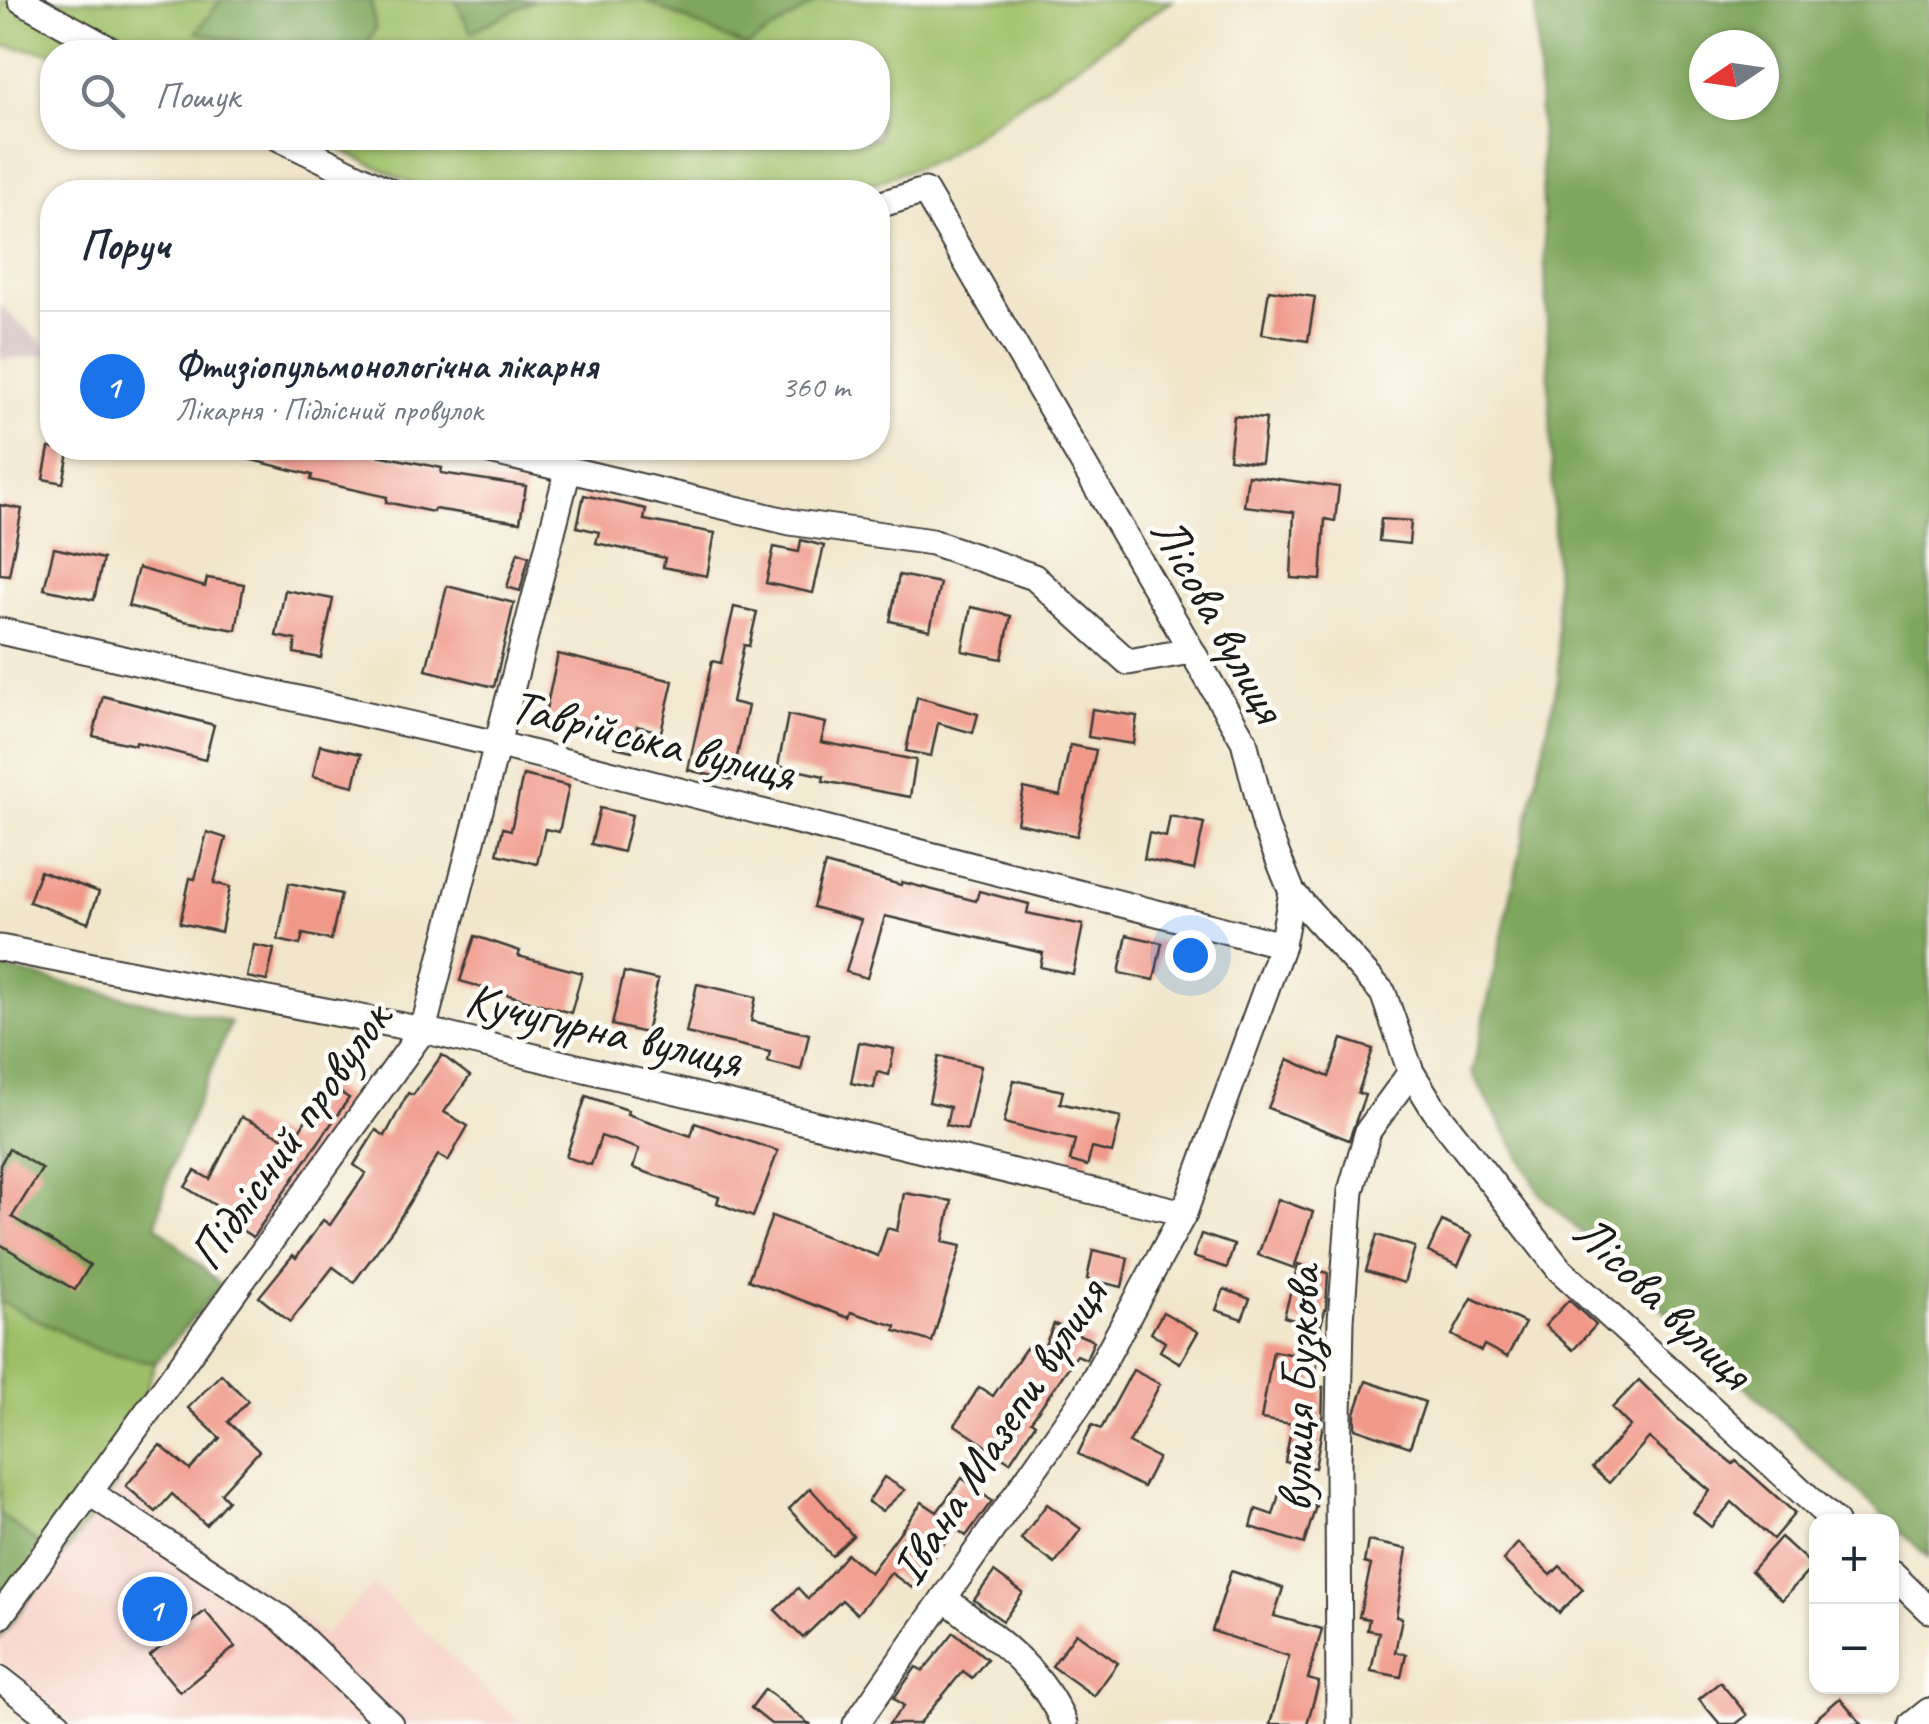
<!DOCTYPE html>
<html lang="uk">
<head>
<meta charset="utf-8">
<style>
	:root { --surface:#fff; --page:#f6f6f7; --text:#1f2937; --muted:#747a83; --line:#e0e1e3; --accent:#1a73e8 }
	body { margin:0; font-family:Caveat,sans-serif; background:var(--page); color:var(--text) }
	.controls { position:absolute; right:30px; bottom:30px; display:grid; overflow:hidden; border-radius:20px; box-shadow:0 2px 8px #0004 }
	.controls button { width:90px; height:90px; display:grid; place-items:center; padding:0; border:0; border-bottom:2px solid var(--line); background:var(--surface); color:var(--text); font:50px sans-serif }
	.compass { position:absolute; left:1689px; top:30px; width:90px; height:90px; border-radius:50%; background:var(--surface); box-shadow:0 2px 8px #0004; rotate:257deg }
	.you { position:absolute; left:1190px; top:955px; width:35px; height:35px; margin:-25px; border:8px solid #fff; border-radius:50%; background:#1a73e8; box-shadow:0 0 0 15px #1a73e833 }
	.badge { display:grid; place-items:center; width:65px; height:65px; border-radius:50%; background:var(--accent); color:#fff; font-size:32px; font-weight:700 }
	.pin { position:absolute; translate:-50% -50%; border:5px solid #fff; box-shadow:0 2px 10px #0006 }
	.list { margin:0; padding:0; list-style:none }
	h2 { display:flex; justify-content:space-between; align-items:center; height:130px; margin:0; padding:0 40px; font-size:42px }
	h2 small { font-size:32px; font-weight:400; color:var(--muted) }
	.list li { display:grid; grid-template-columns:65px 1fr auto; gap:30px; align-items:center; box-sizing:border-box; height:150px; padding:0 40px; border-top:2px solid var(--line) }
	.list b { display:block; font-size:38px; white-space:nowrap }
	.list p { margin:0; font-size:32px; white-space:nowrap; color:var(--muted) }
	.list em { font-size:32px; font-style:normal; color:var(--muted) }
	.icon { flex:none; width:55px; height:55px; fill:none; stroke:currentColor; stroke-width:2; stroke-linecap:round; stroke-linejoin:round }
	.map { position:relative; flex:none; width:1929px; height:1724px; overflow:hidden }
	.search { position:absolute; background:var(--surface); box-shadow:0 2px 8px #0004; left:40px; top:40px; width:850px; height:110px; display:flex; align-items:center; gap:25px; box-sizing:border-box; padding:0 35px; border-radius:40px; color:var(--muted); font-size:38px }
	.panel { position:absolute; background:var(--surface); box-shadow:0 2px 8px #0004; left:40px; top:180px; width:850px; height:280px; border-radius:40px }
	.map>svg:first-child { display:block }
	.built { fill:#f7d1c7 }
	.industrial { fill:#d2bfc0 }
	.green { fill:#9ebf68; stroke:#5d6e42; stroke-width:2.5 }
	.forest { fill:#7ea65c; stroke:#4d613c; stroke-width:2.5; fill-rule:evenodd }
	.building { fill:#f0998a }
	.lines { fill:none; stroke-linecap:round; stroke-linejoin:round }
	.minor-casing { stroke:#3c3a36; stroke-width:29 }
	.minor { stroke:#fff; stroke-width:25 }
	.labels { text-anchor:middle; stroke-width:9; stroke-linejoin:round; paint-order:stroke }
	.street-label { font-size:50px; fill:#1c1c1c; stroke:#fdfcf7 }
</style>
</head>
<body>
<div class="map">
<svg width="1929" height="1724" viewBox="0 0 1929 1724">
	<rect width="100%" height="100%" fill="#fdfcf7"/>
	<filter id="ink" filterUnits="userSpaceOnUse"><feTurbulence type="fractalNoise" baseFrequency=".01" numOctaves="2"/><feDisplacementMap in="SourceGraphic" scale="20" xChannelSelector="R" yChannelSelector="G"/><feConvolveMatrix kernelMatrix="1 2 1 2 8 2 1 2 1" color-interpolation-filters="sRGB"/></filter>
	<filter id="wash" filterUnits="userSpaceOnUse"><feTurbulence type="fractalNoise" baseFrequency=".0048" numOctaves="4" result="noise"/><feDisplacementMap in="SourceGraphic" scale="40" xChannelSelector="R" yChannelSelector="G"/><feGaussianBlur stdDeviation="2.25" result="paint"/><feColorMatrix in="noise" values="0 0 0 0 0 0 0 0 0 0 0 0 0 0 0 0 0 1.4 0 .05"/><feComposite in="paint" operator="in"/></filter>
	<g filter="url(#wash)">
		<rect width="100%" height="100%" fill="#f1e6cb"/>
		<path class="built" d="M117 1485 324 1635 374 1584 522 1724H76L0 1662V1638Z"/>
		<path class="industrial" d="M0 306 52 352V355L0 359Z"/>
		<g class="green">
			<path d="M0 0H221L197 32 241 42 249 52 52 53 0 45Z"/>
			<path d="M371 0H455L471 31 534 0H644L746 47 819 0H1173L937 160 848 192H429L316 138H878V52H362L375 29Z"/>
			<path d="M0 1301 95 1349 155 1363 117 1485 59 1560 0 1514Z"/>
		</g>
		<g class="forest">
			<path d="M221 0H371L375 29 362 52H249L241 42 196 32Z"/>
			<path d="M455 0H534L471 32Z"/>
			<path d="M644 0H819L746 47Z"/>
			<path d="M1536 0H1929V1558L1541 1195 1472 1073 1559 676ZM1704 45H1764V105H1704Z"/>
			<path d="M0 968 231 1022 170 1170 156 1225 221 1285 155 1363 95 1349 0 1301Z"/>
			<path d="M0 1514 59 1560 0 1638Z"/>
		</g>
		<g id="blocks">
			<g class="building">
				<path d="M1269 290 1315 297 1308 341 1262 334Z"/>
				<path d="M1234 416 1266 419 1261 463 1229 459Z"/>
				<path d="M49 448H70L63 483 43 479Z"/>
				<path d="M229 448H343L442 468 441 473 526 486 520 522 434 509 433 512 386 502 387 497 311 480 312 475 228 454Z"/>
				<path d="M1248 475 1339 487 1335 521 1325 519 1321 580 1291 578 1294 512 1244 506Z"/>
				<path d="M584 495 646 509 644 520 715 533 707 576 663 567 665 558 596 543 599 532 577 527Z"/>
				<path d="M0 505 22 509 9 575 0 574Z"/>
				<path d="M1381 519 1411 521 1409 544 1379 541Z"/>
				<path d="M801 540 824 546 813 593 766 583 774 547 799 552Z"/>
				<path d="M54 548 103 559 94 600 44 589Z"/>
				<path d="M518 552 529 556 520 591 507 587Z"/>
				<path d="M138 568 205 587 207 578 244 584 236 630 184 621 128 606Z"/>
				<path d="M899 575 940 583 930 630 890 621Z"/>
				<path d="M447 586 514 603 494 687 426 670Z"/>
				<path d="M285 590 333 599 321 658 294 653 296 640 276 636Z"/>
				<path d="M734 607 757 612 749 646 744 645 732 702 748 706 732 780 688 770 712 661 721 663Z"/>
				<path d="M971 607 1011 616 1002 659 962 651Z"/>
				<path d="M558 654 673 681 661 732 637 726 632 751 615 747 617 735 544 718Z"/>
				<path d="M103 696 214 725 205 760 136 742 135 745 93 736Z"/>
				<path d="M917 697 978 714 973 733 938 723 931 756 906 751Z"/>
				<path d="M1092 709 1137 716 1133 744 1088 737Z"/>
				<path d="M788 715 826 723 821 742 916 760 910 797 823 781 824 776 778 766Z"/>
				<path d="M320 745 361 754 354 786 313 776Z"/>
				<path d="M1070 745 1096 750 1077 836 1017 823 1024 788 1060 796Z"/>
				<path d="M523 775 569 786 559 832 545 829 537 864 497 854 503 828 511 830Z"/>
				<path d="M600 808 632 815 623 852 591 844Z"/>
				<path d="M1170 816 1204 823 1194 870 1144 859 1149 833 1166 837Z"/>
				<path d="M207 832 226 838 214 883 230 887 221 932 180 923 190 878 195 879Z"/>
				<path d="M825 864 901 885 902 882 976 901 979 891 1029 904 1027 913 1083 925 1073 974 1040 967 1043 953 885 916 867 978 846 972 861 920 813 907Z"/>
				<path d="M40 871 99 892 88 923 29 902Z"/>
				<path d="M289 883 341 894 331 940 303 934 300 945 278 940Z"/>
				<path d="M1127 935 1162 943 1154 980 1119 973Z"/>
				<path d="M475 936 520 951 518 956 582 973 571 1013 460 981Z"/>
				<path d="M254 945 274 949 267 981 247 977Z"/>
				<path d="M624 972 658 980 646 1033 612 1025Z"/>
				<path d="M697 984 756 997 751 1021 809 1034 801 1070 768 1062 770 1052 686 1033Z"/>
				<path d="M1342 1039 1373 1049 1358 1093 1365 1095 1349 1140 1268 1108 1288 1059 1329 1077Z"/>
				<path d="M859 1042 894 1049 889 1075 877 1072 874 1088 851 1083Z"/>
				<path d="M442 1055 470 1076 444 1112 468 1126 448 1161 438 1155 395 1226 354 1282 333 1267 290 1322 259 1297 293 1255 296 1258 323 1220 330 1225 366 1173 354 1165 376 1130 385 1136 408 1093 413 1095Z"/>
				<path d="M939 1056 981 1066 967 1130 946 1125 950 1107 929 1102Z"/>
				<path d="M1014 1080 1063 1091 1060 1103 1121 1117 1112 1153 1092 1148 1087 1166 1070 1161 1075 1140 1004 1123Z"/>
				<path d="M328 1085 349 1098 253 1237 237 1227 241 1221 185 1187 195 1171 210 1179 241 1117 292 1142Z"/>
				<path d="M586 1096 628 1110 627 1114 691 1136 695 1123 778 1151 753 1217 717 1203 719 1197 633 1168 639 1149 601 1136 591 1165 566 1157Z"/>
				<path d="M9 1149 42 1169 12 1217 90 1265 75 1290 0 1244V1165Z"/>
				<path d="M904 1193 952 1201 943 1242 961 1246 932 1342 895 1331 896 1326 851 1312 849 1318 748 1280 772 1216 878 1256 887 1228 897 1231Z"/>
				<path d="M1278 1199 1313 1212 1294 1268 1258 1255Z"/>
				<path d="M1442 1221 1472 1235 1458 1266 1428 1252Z"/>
				<path d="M1201 1234 1234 1245 1227 1268 1193 1257Z"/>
				<path d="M1377 1235 1415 1247 1404 1283 1366 1271Z"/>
				<path d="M1093 1250 1128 1258 1122 1287 1087 1279Z"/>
				<path d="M1298 1264 1328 1273 1326 1307 1320 1328 1284 1317Z"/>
				<path d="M1224 1289 1250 1299 1242 1319 1216 1310Z"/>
				<path d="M1472 1298 1525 1323 1507 1357 1484 1345 1481 1351 1452 1335Z"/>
				<path d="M1569 1300 1596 1325 1573 1350 1545 1326Z"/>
				<path d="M1163 1312 1198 1332 1180 1363 1160 1351 1165 1342 1151 1333Z"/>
				<path d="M1054 1324 1094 1341 1086 1359 1077 1355 1031 1421 1035 1424 1010 1462 955 1425 979 1387 993 1396 1026 1348 1040 1357Z"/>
				<path d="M1273 1351 1318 1359 1313 1386 1323 1387 1322 1429 1315 1468 1285 1462 1292 1424 1261 1419Z"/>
				<path d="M1133 1370 1160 1384 1129 1443 1158 1458 1143 1487 1078 1454 1092 1425 1101 1429Z"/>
				<path d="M221 1374 248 1401 228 1422 259 1451 221 1493 228 1500 206 1525 172 1494 156 1512 126 1486 160 1445 190 1470 220 1438 188 1408Z"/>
				<path d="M1639 1380 1680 1421 1733 1464 1736 1461 1795 1513 1773 1539 1732 1502 1711 1527 1693 1512 1710 1491 1649 1438 1609 1483 1592 1468 1630 1426 1612 1408Z"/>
				<path d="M1366 1381 1425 1402 1410 1447 1355 1428V1413Z"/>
				<path d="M884 1477 905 1490 882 1511 868 1502Z"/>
				<path d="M962 1478 992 1501 966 1536 955 1528 912 1588 891 1573 857 1614 842 1600 803 1638 775 1610 798 1588 808 1599 847 1554 870 1573 922 1502 937 1512Z"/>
				<path d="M810 1488 853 1536 832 1556 789 1509Z"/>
				<path d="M1279 1494 1316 1506 1304 1544 1251 1527 1256 1509 1273 1515Z"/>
				<path d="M1047 1504 1081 1529 1055 1564 1021 1539Z"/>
				<path d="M1781 1537 1813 1566 1782 1600 1751 1571Z"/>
				<path d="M1368 1541 1407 1549 1396 1617 1402 1618 1395 1652 1406 1654 1401 1677 1371 1671 1379 1632 1367 1630 1369 1619 1359 1617 1371 1565 1364 1563Z"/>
				<path d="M1518 1543 1551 1575 1560 1566 1583 1589 1559 1613 1503 1560Z"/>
				<path d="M1231 1571 1283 1588 1274 1616 1322 1629 1308 1679 1319 1682 1307 1724H1270L1289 1656 1212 1631Z"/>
				<path d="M994 1572 1023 1593 1003 1621 974 1600Z"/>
				<path d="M205 1611 235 1647 180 1692 150 1656Z"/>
				<path d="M954 1632 987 1659 972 1678 963 1671 919 1724H889L904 1706 894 1698 916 1667 923 1671Z"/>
				<path d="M1076 1633 1118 1663 1094 1696 1052 1666Z"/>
				<path d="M1720 1682 1747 1715 1736 1724H1720L1699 1699Z"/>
				<path d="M765 1689 809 1724H771L751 1708Z"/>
				<path d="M1840 1698 1862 1724H1810Z"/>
			</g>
		</g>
	</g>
	<g filter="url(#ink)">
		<use href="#blocks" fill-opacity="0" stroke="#3c3a36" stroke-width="2.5"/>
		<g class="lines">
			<g class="minor-casing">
				<g id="minor">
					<path d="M21 0 114 52"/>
					<path d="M279 138 390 192"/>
					<path d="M878 205 925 191 1244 741 1266 828 1292 892 1383 993 1411 1072 1434 1109 1560 1270 1835 1522"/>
					<path d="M477 448 790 522 932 542 1034 577 1128 662 1191 651"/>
					<path d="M0 631 496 744 1282 945"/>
					<path d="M0 948 423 1030 1184 1213"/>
					<path d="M90 1493 282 1619 390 1724"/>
					<path d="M1892 1574 1929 1610"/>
					<path d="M944 1598C992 1636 1040 1666 1064 1724"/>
					<path d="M0 1616 423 1030 568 470"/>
					<path d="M0 1679 58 1724"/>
					<path d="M856 1724 1083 1399 1184 1213 1282 945 1292 892"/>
					<path d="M1339 1724 1338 1464 1341 1320 1351 1191 1368 1131 1411 1072"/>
					<path d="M1913 1724 1929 1711"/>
				</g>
			</g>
			<use href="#minor" class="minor"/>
		</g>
	</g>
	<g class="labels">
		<g class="street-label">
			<text transform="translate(1220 618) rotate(61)" y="18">Лісова вулиця</text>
			<text transform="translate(653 738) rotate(14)" y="18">Таврійська вулиця</text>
			<text transform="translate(604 1028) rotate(13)" y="18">Кучугурна вулиця</text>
			<text transform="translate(288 1135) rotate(-55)" y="18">Підлісний провулок</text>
			<text transform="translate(1664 1300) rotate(44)" y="18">Лісова вулиця</text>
			<text transform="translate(1297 1389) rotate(-88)" y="18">вулиця Бузкова</text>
			<text transform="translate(997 1431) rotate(-57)" y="18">Івана Мазепи вулиця</text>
		</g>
	</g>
</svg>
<div class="controls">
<button>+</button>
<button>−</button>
</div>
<svg class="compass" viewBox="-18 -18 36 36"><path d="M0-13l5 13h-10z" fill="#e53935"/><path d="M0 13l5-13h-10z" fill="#747a83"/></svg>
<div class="you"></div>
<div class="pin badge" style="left:155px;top:1609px">1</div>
<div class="search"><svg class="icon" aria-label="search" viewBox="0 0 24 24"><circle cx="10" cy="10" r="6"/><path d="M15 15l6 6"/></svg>Пошук</div>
<section class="panel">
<h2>Поруч<small></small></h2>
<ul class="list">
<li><span class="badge">1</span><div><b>Фтизіопульмонологічна лікарня</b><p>Лікарня · Підлісний провулок</p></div><em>360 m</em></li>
</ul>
</section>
</div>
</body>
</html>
